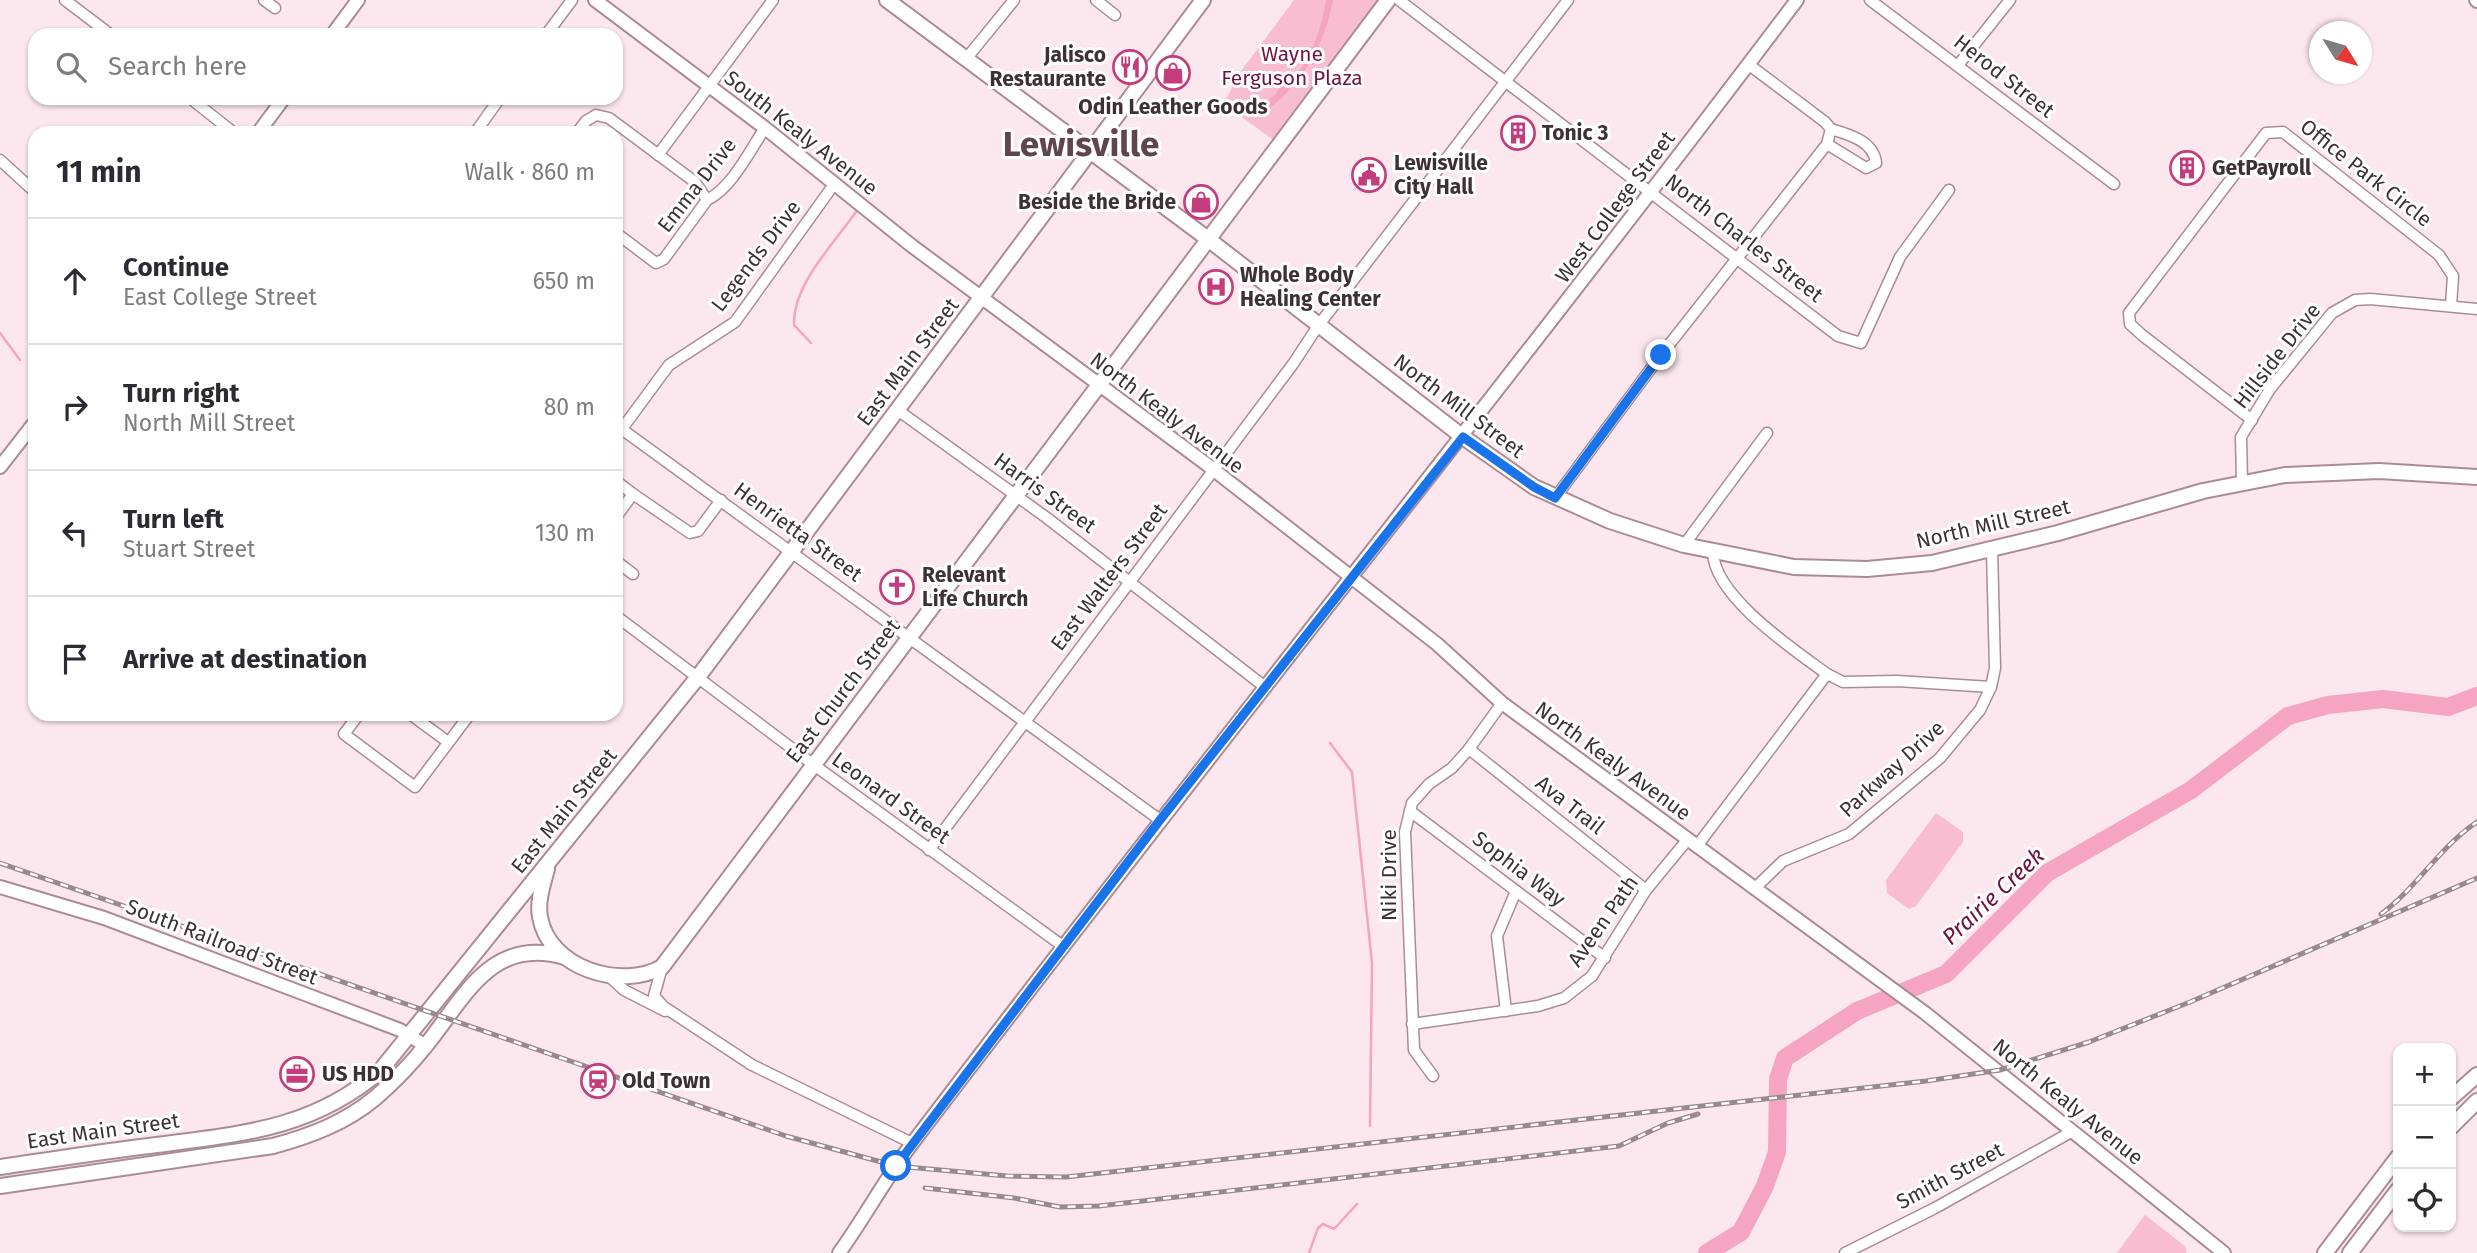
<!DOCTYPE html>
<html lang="en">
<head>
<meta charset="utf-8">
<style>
	:root { --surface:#fff; --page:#f7f7f7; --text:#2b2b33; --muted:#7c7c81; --line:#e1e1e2 }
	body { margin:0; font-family:"Fira Sans",sans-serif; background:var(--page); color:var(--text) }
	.controls { position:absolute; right:21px; bottom:21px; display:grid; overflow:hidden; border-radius:14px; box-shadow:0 2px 5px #0004 }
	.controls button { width:63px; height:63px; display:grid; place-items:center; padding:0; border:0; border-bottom:2px solid var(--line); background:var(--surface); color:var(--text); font:35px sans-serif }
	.compass { position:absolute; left:2309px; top:21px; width:63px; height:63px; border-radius:50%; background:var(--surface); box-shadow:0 2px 5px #0004; rotate:127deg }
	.stop { position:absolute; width:21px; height:21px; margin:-16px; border:5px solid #1a73e8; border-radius:50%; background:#fff }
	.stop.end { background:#1a73e8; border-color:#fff; box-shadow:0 2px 7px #0008 }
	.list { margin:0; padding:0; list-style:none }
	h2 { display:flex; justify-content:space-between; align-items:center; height:91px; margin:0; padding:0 28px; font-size:30px }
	h2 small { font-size:23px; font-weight:400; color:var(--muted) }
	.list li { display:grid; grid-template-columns:46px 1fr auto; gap:21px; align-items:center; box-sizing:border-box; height:126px; padding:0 28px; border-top:2px solid var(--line) }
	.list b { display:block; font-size:26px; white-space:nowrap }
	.list p { margin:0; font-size:23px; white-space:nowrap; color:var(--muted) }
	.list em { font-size:23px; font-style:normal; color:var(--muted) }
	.icon { flex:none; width:38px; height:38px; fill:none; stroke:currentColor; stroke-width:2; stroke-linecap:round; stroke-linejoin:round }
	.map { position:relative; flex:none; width:2477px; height:1253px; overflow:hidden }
	.search { position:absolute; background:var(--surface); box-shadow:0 2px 5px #0004; left:28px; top:28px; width:595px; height:77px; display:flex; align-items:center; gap:18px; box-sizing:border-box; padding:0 24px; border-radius:21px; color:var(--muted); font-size:26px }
	.panel { position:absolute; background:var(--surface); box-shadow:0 2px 5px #0004; left:28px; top:126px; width:595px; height:595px; border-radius:21px }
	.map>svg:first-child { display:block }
	.green { fill:#f9bdd2 }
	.water { fill:#f5a4c1 }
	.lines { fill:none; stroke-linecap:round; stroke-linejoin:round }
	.stream { stroke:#f5a4c1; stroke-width:2.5 }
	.river { stroke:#f5a4c1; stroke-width:18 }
	.minor-casing { stroke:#ab8c96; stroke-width:13 }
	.tertiary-casing { stroke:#ab8c96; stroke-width:16 }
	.secondary-casing { stroke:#ab8c96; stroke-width:18 }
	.minor { stroke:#fff; stroke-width:10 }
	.tertiary { stroke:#fff; stroke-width:12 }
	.secondary { stroke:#fff; stroke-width:14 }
	.rail-casing { stroke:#99888d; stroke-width:5 }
	.rail { stroke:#fff; stroke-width:2.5; stroke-dasharray:8; stroke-linecap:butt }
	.route { stroke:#1a73e8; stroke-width:9 }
	.labels { text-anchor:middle; stroke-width:6; stroke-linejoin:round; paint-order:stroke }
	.park-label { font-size:21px; fill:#711442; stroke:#fff }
	.poi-label { font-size:21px; font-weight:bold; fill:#3e3135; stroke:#fff; text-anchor:start }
	.street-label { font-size:21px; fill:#3e3135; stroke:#fff }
	.water-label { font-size:23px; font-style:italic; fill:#6e1040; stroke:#fff }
	.town-label { font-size:35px; font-weight:bold; fill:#61454e; stroke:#fff }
</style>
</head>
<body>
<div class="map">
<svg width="2477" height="1253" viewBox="0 0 2477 1253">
	<rect width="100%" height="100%" fill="#fce7ee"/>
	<g class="green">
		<path d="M1294 0H1388L1279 144 1224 104 1238 75Z"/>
		<path d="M1936 813 1963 832V842L1916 906 1909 909 1887 893 1886 880Z"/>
		<path d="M2145 1215 2185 1246 2187 1253H2117Z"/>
	</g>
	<path class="water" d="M1326 0H1333C1325 45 1300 89 1261 114L1255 111 1276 94 1282 83 1291 82C1311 58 1321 31 1326 0Z"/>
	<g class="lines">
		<g class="stream">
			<path d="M0 333 20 360"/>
			<path d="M811 343 794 325C793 283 835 243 858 209"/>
			<path d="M1330 743 1352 772 1372 963 1370 1126"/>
			<path d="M1309 1253 1318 1228 1323 1224 1334 1229 1357 1204"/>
		</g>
		<path class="river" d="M1707 1253 1741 1232 1765 1186 1777 1152 1778 1079 1785 1058 1857 1011 1946 974 2047 873 2191 790 2288 716 2328 705 2383 699 2448 707 2477 696"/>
		<g class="minor-casing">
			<g id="minor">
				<path d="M65 0 111 35"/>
				<path d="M264 0 275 8"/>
				<path d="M1096 0 1115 15"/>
				<path d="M1399 0 1838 336 1861 343 1900 257 1949 190"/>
				<path d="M1870 0 2114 184"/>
				<path d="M546 35 572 0"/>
				<path d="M966 59 1014 0"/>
				<path d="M1959 64 2010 0"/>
				<path d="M190 98 234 133"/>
				<path d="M475 133 500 98"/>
				<path d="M577 133 586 121 596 115 609 118 695 182 707 200"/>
				<path d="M1827 144 1866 168 1876 163C1874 141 1848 134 1831 129"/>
				<path d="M658 155 773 0"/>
				<path d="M0 160 35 192"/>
				<path d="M616 233 656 263 664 259 707 200C732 188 750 150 765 128"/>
				<path d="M899 411 1047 518 1265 687"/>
				<path d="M2252 420 2142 335 2130 324 2129 313 2266 133 2283 132 2439 255 2453 276 2451 306"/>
				<path d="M616 425 1160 820"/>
				<path d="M616 437 669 365 735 322 835 183"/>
				<path d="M616 481 633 494"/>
				<path d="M2242 482 2241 437 2270 389 2332 313 2355 300 2370 299 2477 309"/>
				<path d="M1555 498 1661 355 1827 144 1831 129 1825 122 1748 64"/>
				<path d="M616 517 633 494 690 533 698 531 721 500"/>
				<path d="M1684 545 1767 433"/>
				<path d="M1713 553C1715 597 1793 649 1827 674L1843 682 1897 681 1991 687"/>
				<path d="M616 561 633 574"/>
				<path d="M616 616 814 765 1064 947"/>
				<path d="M359 714 344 734 415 787 470 714"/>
				<path d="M410 714 448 742"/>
				<path d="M1469 749 1646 890"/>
				<path d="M1410 811 1605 958"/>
				<path d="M1697 846 1827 674"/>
				<path d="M929 850 1293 364 1318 326 1568 0"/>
				<path d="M1755 888 1783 861 1849 834 1940 758 1980 710 1991 687 1995 668 1992 550"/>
				<path d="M662 967 654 996 664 1007 752 1065 912 1143"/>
				<path d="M611 978 624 990 665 1011"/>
				<path d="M1506 1011 1497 936 1516 891"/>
				<path d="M1412 1024 1538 1006 1564 998 1592 976 1646 890 1688 839"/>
				<path d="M1433 1076 1414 1050 1405 832 1412 803 1429 784 1452 768 1469 749 1502 703"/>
				<path d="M1845 1253 1935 1208 2073 1131"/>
			</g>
		</g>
		<g class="tertiary-casing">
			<g id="tertiary">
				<path d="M595 0 765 128 912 246 1205 463 1437 644 1502 703 1925 1013 2224 1253"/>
				<path d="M2476 0 2477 1"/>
				<path d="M332 35 358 0"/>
				<path d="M258 133 284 98"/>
				<path d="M0 467 35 422"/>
				<path d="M0 887 104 918 400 1030 426 1046"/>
				<path d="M839 1253C865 1217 886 1177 914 1141 1205 758 1507 384 1797 0"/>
			</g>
		</g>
		<g class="secondary-casing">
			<g id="secondary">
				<path d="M887 0 1208 239 1463 437 1534 487 1610 521 1684 545 1794 567 1867 569 1932 563 2058 533 2203 491 2285 475 2379 471 2477 477"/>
				<path d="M547 869C543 884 537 902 540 917 549 969 622 990 662 967L1388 0"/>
				<path d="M2451 1098 2477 1075"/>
				<path d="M2451 1127 2477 1101"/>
				<path d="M0 1167C50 1160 99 1152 149 1146 237 1134 310 1131 380 1071L698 677 1203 0"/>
				<path d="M0 1186 273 1146C310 1136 345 1123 375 1098 394 1082 412 1063 427 1044 466 995 492 936 565 957"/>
				<path d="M2325 1253 2398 1157"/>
				<path d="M2350 1253 2398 1190"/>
			</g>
		</g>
		<use href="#minor" class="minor"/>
		<use href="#tertiary" class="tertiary"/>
		<use href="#secondary" class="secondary"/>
		<g class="rail-casing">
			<g id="rail">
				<path d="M0 863 786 1136 896 1166 1007 1176 1066 1177 1926 1081 2000 1070 2089 1042 2190 1002 2477 878"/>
				<path d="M2381 914C2417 888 2439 847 2477 822"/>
				<path d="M925 1188 1014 1198 1060 1207 1099 1206 1619 1146 1668 1123 1698 1114"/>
			</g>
		</g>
		<use href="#rail" class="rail"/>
	</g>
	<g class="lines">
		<path class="route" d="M896 1166 1160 820 1463 437 1534 487 1555 498 1661 355"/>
	</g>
	<defs>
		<g id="restaurant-ring" transform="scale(1.75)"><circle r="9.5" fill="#fff" stroke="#c33c7b" stroke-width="1.5"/><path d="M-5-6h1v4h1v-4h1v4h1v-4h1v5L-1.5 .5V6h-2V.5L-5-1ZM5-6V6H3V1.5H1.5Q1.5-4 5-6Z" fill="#c33c7b"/></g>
		<g id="shop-ring" transform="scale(1.75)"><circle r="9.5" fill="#fff" stroke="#c33c7b" stroke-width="1.5"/><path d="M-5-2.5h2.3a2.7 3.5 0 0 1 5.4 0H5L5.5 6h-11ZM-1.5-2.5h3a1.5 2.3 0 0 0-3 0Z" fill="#c33c7b"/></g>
		<g id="building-ring" transform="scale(1.75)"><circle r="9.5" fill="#fff" stroke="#c33c7b" stroke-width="1.5"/><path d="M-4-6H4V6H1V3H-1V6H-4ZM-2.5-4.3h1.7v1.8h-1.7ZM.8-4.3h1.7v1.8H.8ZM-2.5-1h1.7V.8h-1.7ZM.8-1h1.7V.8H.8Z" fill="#c33c7b"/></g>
		<g id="civic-ring" transform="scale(1.75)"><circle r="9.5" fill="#fff" stroke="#c33c7b" stroke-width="1.5"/><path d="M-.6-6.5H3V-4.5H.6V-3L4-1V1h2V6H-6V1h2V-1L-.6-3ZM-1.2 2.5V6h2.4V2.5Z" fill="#c33c7b"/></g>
		<g id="hospital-ring" transform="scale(1.75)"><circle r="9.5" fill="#fff" stroke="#c33c7b" stroke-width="1.5"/><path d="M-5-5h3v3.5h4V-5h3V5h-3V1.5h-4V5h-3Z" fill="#c33c7b"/></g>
		<g id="church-ring" transform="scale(1.75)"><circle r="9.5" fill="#fff" stroke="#c33c7b" stroke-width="1.5"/><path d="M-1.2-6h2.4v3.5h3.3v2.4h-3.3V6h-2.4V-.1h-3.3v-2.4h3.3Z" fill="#c33c7b"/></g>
		<g id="office-ring" transform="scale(1.75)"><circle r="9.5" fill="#fff" stroke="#c33c7b" stroke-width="1.5"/><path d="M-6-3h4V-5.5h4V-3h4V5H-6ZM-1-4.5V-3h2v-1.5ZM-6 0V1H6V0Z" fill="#c33c7b"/></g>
		<g id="station-ring" transform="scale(1.75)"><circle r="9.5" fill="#fff" stroke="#c33c7b" stroke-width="1.5"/><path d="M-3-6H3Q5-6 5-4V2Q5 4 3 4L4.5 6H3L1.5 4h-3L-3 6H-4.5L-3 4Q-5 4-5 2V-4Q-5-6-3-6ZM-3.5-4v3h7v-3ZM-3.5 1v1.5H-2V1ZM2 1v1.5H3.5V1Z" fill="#c33c7b"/></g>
	</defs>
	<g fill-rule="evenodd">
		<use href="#restaurant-ring" x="1130" y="67"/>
		<use href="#shop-ring" x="1173" y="73"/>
		<use href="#building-ring" x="1518" y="133"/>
		<use href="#building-ring" x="2187" y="168"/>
		<use href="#civic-ring" x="1369" y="175"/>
		<use href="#shop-ring" x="1201" y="202"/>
		<use href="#hospital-ring" x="1216" y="287"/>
		<use href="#church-ring" x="897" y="587"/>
		<use href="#office-ring" x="297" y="1074"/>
		<use href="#station-ring" x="598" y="1081"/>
	</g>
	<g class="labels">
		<g class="park-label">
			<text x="1292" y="61">Wayne<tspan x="1292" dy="24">Ferguson Plaza</tspan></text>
		</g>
		<g class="poi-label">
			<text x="1106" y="62" text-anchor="end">Jalisco<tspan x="1106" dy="24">Restaurante</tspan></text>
			<text x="1173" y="114" text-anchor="middle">Odin Leather Goods</text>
			<text x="1542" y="140">Tonic 3</text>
			<text x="1394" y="170">Lewisville<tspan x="1394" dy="24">City Hall</tspan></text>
			<text x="2212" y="175">GetPayroll</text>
			<text x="1176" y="209" text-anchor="end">Beside the Bride</text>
			<text x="1240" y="282">Whole Body<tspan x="1240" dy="24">Healing Center</tspan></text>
			<text x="922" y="582">Relevant<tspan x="922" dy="24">Life Church</tspan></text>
			<text x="322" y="1081">US HDD</text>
			<text x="622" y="1088">Old Town</text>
		</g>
		<g class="street-label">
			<text transform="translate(2004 76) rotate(38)" y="7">Herod Street</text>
			<text transform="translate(801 133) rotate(38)" y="7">South Kealy Avenue</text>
			<text transform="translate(2366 173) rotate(38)" y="7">Office Park Circle</text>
			<text transform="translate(697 185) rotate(-52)" y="7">Emma Drive</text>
			<text transform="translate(1615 207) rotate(-53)" y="7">West College Street</text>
			<text transform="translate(1744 238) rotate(38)" y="7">North Charles Street</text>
			<text transform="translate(756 256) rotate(-53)" y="7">Legends Drive</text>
			<text transform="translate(2277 356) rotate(-52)" y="7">Hillside Drive</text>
			<text transform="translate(908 362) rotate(-53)" y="7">East Main Street</text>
			<text transform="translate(1459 406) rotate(37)" y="7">North Mill Street</text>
			<text transform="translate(1167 413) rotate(37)" y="7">North Kealy Avenue</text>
			<text transform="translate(1045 493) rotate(36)" y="7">Harris Street</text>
			<text transform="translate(1993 524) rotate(-13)" y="7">North Mill Street</text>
			<text transform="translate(798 532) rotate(36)" y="7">Henrietta Street</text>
			<text transform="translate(1109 577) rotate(-53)" y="7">East Walters Street</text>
			<text transform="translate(843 691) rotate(-53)" y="7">East Church Street</text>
			<text transform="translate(1613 761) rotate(36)" y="7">North Kealy Avenue</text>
			<text transform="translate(1892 769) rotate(-42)" y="7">Parkway Drive</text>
			<text transform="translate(891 798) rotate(36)" y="7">Leonard Street</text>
			<text transform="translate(1570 805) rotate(38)" y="7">Ava Trail</text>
			<text transform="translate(564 811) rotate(-51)" y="7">East Main Street</text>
			<text transform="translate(1519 869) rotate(37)" y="7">Sophia Way</text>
			<text transform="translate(1389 875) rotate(-90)" y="7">Niki Drive</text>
			<text transform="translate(1603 921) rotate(-55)" y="7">Aveen Path</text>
			<text transform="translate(222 942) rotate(21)" y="7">South Railroad Street</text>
			<text transform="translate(2068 1102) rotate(39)" y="7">North Kealy Avenue</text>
			<text transform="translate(103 1131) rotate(-8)" y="7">East Main Street</text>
			<text transform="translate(1950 1176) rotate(-28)" y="7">Smith Street</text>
		</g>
		<g class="water-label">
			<text transform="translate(1993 896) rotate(-43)" y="8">Prairie Creek</text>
		</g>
		<g class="town-label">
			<text x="1081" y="156">Lewisville</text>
		</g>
	</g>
</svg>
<div class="controls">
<button>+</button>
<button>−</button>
<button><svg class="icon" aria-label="locate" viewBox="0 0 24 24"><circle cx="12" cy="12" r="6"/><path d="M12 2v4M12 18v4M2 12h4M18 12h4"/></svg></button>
</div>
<svg class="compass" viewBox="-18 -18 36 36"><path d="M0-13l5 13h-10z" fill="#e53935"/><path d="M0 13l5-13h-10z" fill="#7c7c81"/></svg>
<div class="stop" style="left:896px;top:1166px"></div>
<div class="stop end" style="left:1661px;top:355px"></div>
<div class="search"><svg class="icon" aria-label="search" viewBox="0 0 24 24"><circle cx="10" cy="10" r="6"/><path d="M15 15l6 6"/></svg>Search here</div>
<section class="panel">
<h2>11 min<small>Walk · 860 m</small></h2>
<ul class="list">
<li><svg class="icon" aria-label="ahead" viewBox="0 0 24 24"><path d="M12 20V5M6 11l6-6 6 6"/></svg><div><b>Continue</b><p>East College Street</p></div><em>650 m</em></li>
<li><svg class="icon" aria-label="right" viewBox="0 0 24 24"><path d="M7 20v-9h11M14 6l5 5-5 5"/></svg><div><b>Turn right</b><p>North Mill Street</p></div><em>80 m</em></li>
<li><svg class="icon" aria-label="left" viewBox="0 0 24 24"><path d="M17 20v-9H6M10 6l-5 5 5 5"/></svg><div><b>Turn left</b><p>Stuart Street</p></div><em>130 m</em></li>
<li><svg class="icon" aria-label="arrive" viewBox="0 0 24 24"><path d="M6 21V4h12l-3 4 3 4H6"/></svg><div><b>Arrive at destination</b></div></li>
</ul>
</section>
</div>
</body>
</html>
